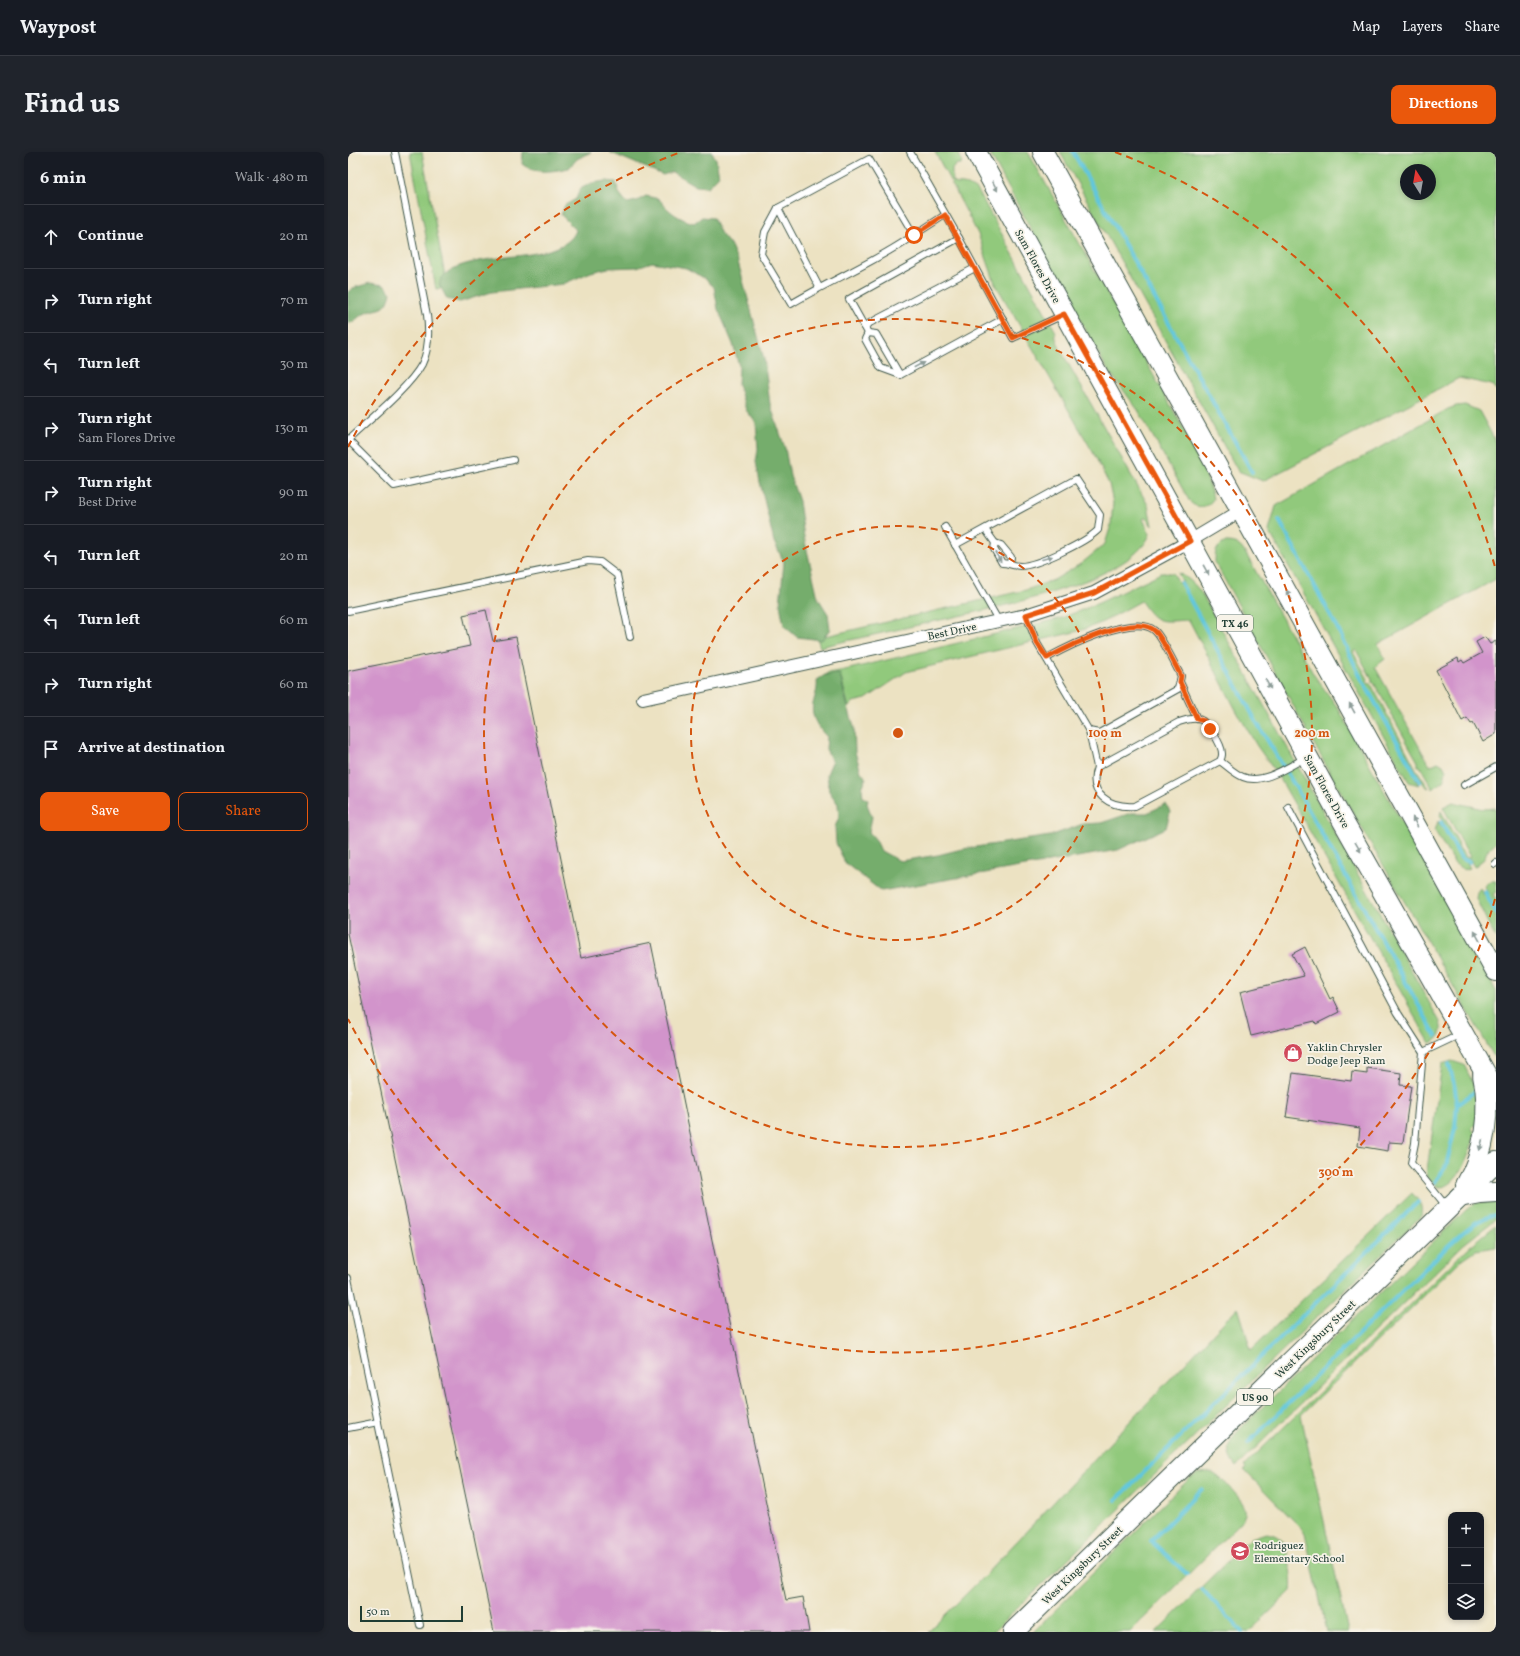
<!DOCTYPE html>
<html lang="en">
<head>
<meta charset="utf-8">
<style>
	:root { --surface:#171b24; --page:#20242c; --text:#f1f3f6; --muted:#9ea1a6; --line:#363941; --accent:#ea580c }
	body { margin:0; font-family:Vollkorn,serif; background:var(--page); color:var(--text) }
	.controls { position:absolute; right:12px; bottom:12px; display:grid; overflow:hidden; border-radius:8px; box-shadow:0 2px 6px #0003 }
	.controls button { width:36px; height:36px; display:grid; place-items:center; padding:0; border:0; border-bottom:1px solid var(--line); background:var(--surface); color:var(--text); font:20px sans-serif }
	.compass { position:absolute; left:1052px; top:12px; width:36px; height:36px; border-radius:50%; background:var(--surface); box-shadow:0 2px 6px #0003; rotate:349deg }
	.scale { position:absolute; left:12px; bottom:10px; width:103px; box-sizing:border-box; padding-left:4px; border:2px solid #1f3d34; border-top:0; font-size:11px; line-height:14px; white-space:nowrap; color:#1f3d34; -webkit-text-stroke:3px #f7f3e8; paint-order:stroke }
	.stop { position:absolute; width:12px; height:12px; margin:-9px; border:3px solid #ea580c; border-radius:50%; background:#fff }
	.stop.end { background:#ea580c; border-color:#fff; box-shadow:0 1px 4px #0008 }
	.list { margin:0; padding:0; list-style:none }
	h2 { display:flex; justify-content:space-between; align-items:center; height:52px; margin:0; padding:0 16px; font-size:17px }
	h2 small { font-size:13px; font-weight:400; color:var(--muted) }
	.list li { display:grid; grid-template-columns:26px 1fr auto; gap:12px; align-items:center; box-sizing:border-box; height:64px; padding:0 16px; border-top:1px solid var(--line) }
	.list b { display:block; font-size:15px; white-space:nowrap }
	.list p { margin:0; font-size:13px; white-space:nowrap; color:var(--muted) }
	.list em { font-size:13px; font-style:normal; color:var(--muted) }
	.actions { display:flex; gap:8px; padding:12px 16px }
	.actions a { flex:1; padding:9px 0; border:1px solid var(--accent); border-radius:8px; text-align:center; font-size:14px; color:var(--accent) }
	.actions .main { background:var(--accent); color:#fff }
	.icon { flex:none; width:22px; height:22px; fill:none; stroke:currentColor; stroke-width:2; stroke-linecap:round; stroke-linejoin:round }
	.map { position:relative; flex:none; width:1148px; height:1480px; overflow:hidden; border-radius:8px }
	header { display:flex; align-items:center; gap:24px; box-sizing:border-box; height:56px; padding:0 20px; background:var(--surface); border-bottom:1px solid var(--line) }
	header strong { font-size:19px }
	nav { display:flex; gap:22px; margin-inline-start:auto; font-size:14px }
	.intro { display:flex; align-items:center; justify-content:space-between; box-sizing:border-box; height:96px; padding:0 24px }
	h1 { margin:0; font-size:28px }
	.button { padding:10px 18px; border-radius:8px; background:var(--accent); color:#fff; font-size:14px; font-weight:700 }
	main { display:flex; gap:24px; padding:0 24px }
	aside { flex:1; background:var(--surface); border-radius:8px; box-shadow:0 2px 6px #0003 }
	.map>svg:first-child { display:block }
	.green { fill:#91c97c; stroke:#588358; fill-rule:evenodd }
	.forest { fill:#74ad6c; stroke:#4a7550 }
	.lines { fill:none; stroke-linecap:round; stroke-linejoin:round }
	.stream { stroke:#61c7de; stroke-width:4 }
	.building { fill:#d294cb }
	.service-casing { stroke:#3e5649; stroke-width:8 }
	.minor-casing { stroke:#3e5649; stroke-width:14 }
	.primary-casing { stroke:#3e5649; stroke-width:22 }
	.service { stroke:#fff; stroke-width:6 }
	.minor { stroke:#fff; stroke-width:12 }
	.primary { stroke:#fff; stroke-width:20 }
	.oneway { fill:#8f9e9a }
	.route { stroke:#ea580c; stroke-width:5 }
	.ring { fill:none; stroke:#d45610; stroke-width:2; stroke-dasharray:7 5 }
	.labels { text-anchor:middle; stroke-width:3.5; stroke-linejoin:round; paint-order:stroke }
	.shield { fill:#f7f3e8; stroke:#60746a; stroke-width:1 }
	.shield-label { font-size:10px; font-weight:bold; fill:#1f3d34 }
	.street-label { font-size:11px; fill:#1f3d34; stroke:#f7f3e8 }
	.poi-label { font-size:11px; fill:#1f3d34; stroke:#f7f3e8; text-anchor:start }
	.centre { fill:#d45610; stroke:#f7f3e8; stroke-width:2 }
	.ring-label { font-size:12px; text-anchor:middle; font-weight:bold; fill:#d45610; stroke:#f7f3e8; stroke-width:3.5; stroke-linejoin:round; paint-order:stroke }
</style>
</head>
<body>
<header>
<strong>Waypost</strong>
<nav><a>Map</a><a>Layers</a><a>Share</a></nav>
</header>
<div class="intro"><h1>Find us</h1><a class="button">Directions</a></div>
<main>
<aside>
<h2>6 min<small>Walk · 480 m</small></h2>
<ul class="list">
<li><svg class="icon" aria-label="ahead" viewBox="0 0 24 24"><path d="M12 20V5M6 11l6-6 6 6"/></svg><div><b>Continue</b></div><em>20 m</em></li>
<li><svg class="icon" aria-label="right" viewBox="0 0 24 24"><path d="M7 20v-9h11M14 6l5 5-5 5"/></svg><div><b>Turn right</b></div><em>70 m</em></li>
<li><svg class="icon" aria-label="left" viewBox="0 0 24 24"><path d="M17 20v-9H6M10 6l-5 5 5 5"/></svg><div><b>Turn left</b></div><em>30 m</em></li>
<li><svg class="icon" aria-label="right" viewBox="0 0 24 24"><path d="M7 20v-9h11M14 6l5 5-5 5"/></svg><div><b>Turn right</b><p>Sam Flores Drive</p></div><em>130 m</em></li>
<li><svg class="icon" aria-label="right" viewBox="0 0 24 24"><path d="M7 20v-9h11M14 6l5 5-5 5"/></svg><div><b>Turn right</b><p>Best Drive</p></div><em>90 m</em></li>
<li><svg class="icon" aria-label="left" viewBox="0 0 24 24"><path d="M17 20v-9H6M10 6l-5 5 5 5"/></svg><div><b>Turn left</b></div><em>20 m</em></li>
<li><svg class="icon" aria-label="left" viewBox="0 0 24 24"><path d="M17 20v-9H6M10 6l-5 5 5 5"/></svg><div><b>Turn left</b></div><em>60 m</em></li>
<li><svg class="icon" aria-label="right" viewBox="0 0 24 24"><path d="M7 20v-9h11M14 6l5 5-5 5"/></svg><div><b>Turn right</b></div><em>60 m</em></li>
<li><svg class="icon" aria-label="arrive" viewBox="0 0 24 24"><path d="M6 21V4h12l-3 4 3 4H6"/></svg><div><b>Arrive at destination</b></div></li>
</ul>
<div class="actions"><a class="main">Save</a><a>Share</a></div>
</aside>
<div class="map">
<svg width="1148" height="1480" viewBox="0 0 1148 1480">
	<rect width="100%" height="100%" fill="#f7f3e8"/>
	<filter id="ink" filterUnits="userSpaceOnUse"><feTurbulence type="fractalNoise" baseFrequency=".025" numOctaves="2"/><feDisplacementMap in="SourceGraphic" scale="8" xChannelSelector="R" yChannelSelector="G"/><feConvolveMatrix kernelMatrix="1 2 1 2 8 2 1 2 1" color-interpolation-filters="sRGB"/></filter>
	<filter id="wash" filterUnits="userSpaceOnUse"><feTurbulence type="fractalNoise" baseFrequency=".012" numOctaves="4" result="noise"/><feDisplacementMap in="SourceGraphic" scale="16" xChannelSelector="R" yChannelSelector="G"/><feGaussianBlur stdDeviation="0.9" result="paint"/><feColorMatrix in="noise" values="0 0 0 0 0 0 0 0 0 0 0 0 0 0 0 0 0 1.4 0 .05"/><feComposite in="paint" operator="in"/></filter>
	<g filter="url(#wash)">
		<rect width="100%" height="100%" fill="#ece2c2"/>
		<g class="green">
			<path d="M62 0H74L99 135 88 137Z"/>
			<path d="M587 0H610L614 9 613 12H609L604 17V29L609 32C617 31 623 34 630 39L708 180 707 183 712 197 800 353 804 374 798 365 795 367 802 382C784 431 636 458 588 469 549 478 510 486 472 495L469 486 678 438 706 428 734 411 757 392 763 373 765 351 761 332 746 302 647 131 630 82Z"/>
			<path d="M641 0H680L856 313C857 325 863 335 865 347 860 356 849 357 842 350L790 258 758 215Z"/>
			<path d="M712 0H1148V238L1144 233 1111 226 915 329 890 319ZM1058 18H1082V42H1058Z"/>
			<path d="M1117 253 1131 259 1148 290V427L1030 492 1037 507 1027 515 1082 614 1090 610 1095 613 1098 619 1096 628 1085 637 1072 614H1070V610L1026 531 1024 530V527L1008 498 1005 500 1020 527 1019 529 1024 534 1068 617 1081 636 1077 634 1071 624 1067 626 1071 633 1061 630 921 379 928 354 1100 257 1108 254Z"/>
			<path d="M878 390C888 390 892 393 898 402L966 523 990 556 1148 839V908L982 621 867 410C867 399 868 395 878 390Z"/>
			<path d="M813 421H825L834 436 836 433 830 421C841 426 847 432 854 442L1092 870C1095 879 1092 889 1082 891L931 625 909 594 888 558 841 468C813 469 809 474 793 449L753 471 731 479 558 520 518 547 505 550 501 556 492 522 477 523 479 521 497 518 714 466 753 450Z"/>
			<path d="M1105 650 1136 657 1148 656V690L1139 699 1136 707 1126 715 1122 707 1118 709 1122 716 1116 718 1106 711 1087 679 1090 669 1093 675 1097 673 1092 664 1093 659 1110 690 1111 696 1119 706 1122 705 1095 655Z"/>
			<path d="M1142 729H1148V740L1145 742 1148 747V787L1128 747 1129 740 1132 736 1136 743 1140 742 1136 734Z"/>
			<path d="M1104 909 1116 913 1127 935 1130 972 1125 974 1124 977 1127 981C1123 997 1112 1036 1091 1035L1078 1025 1094 912Z"/>
			<path d="M1064 1041C1071 1049 1075 1053 1073 1064L645 1480H580L638 1422 890 1155 903 1198Z"/>
			<path d="M1148 1048V1067L1116 1092 888 1315C876 1299 879 1291 892 1277L1118 1058 1128 1051Z"/>
			<path d="M1148 1073V1095L1128 1098 1112 1109 953 1263 1000 1480H979L957 1382 954 1377 896 1318 898 1316 896 1314 1120 1096Z"/>
			<path d="M857 1320C861 1320 864 1320 866 1322 874 1326 896 1349 897 1357 898 1363 895 1367 892 1371L782 1480H685L841 1327 849 1322Z"/>
			<path d="M918 1381C925 1382 933 1385 936 1392 941 1401 945 1429 943 1439L901 1480H808L903 1386Z"/>
		</g>
		<g class="forest">
			<path d="M175 0H243L229 7 221 16C205 19 188 23 174 12Z"/>
			<path d="M261 0H364L368 7 371 24 360 35 348 34 324 20 315 23Z"/>
			<path d="M258 29 268 30 271 41 279 51 289 49 298 44 311 47C321 60 331 67 346 71L354 65 365 66 373 82 383 94 390 110 416 207 422 252 437 296 442 324 451 349 456 385 470 446 480 462 482 477 474 488 449 485 436 474 432 452 436 410 426 390 412 330 408 310 410 297 408 271 398 258 390 232 391 214 385 192 370 157 366 135 356 126 338 116 304 110 289 115 260 116 243 120 215 132 144 140 112 150 99 147 91 132C103 93 216 117 228 78L213 63 217 53 228 47 232 37 244 31Z"/>
			<path d="M22 131 36 133 43 141C38 162 31 154 16 162 9 165 7 170 0 172V140L5 136Z"/>
			<path d="M492 522 496 541 506 575 507 600 513 620 518 626 514 636 515 645 520 647 519 652 524 665 521 680 528 688 533 699 552 709 590 703 614 697 702 684 735 672 753 671 783 661H799L818 652 822 660 818 676 770 698 533 739 497 711 488 691 487 675 491 665 490 652 481 639 479 622 484 610 478 597 479 585C471 577 462 565 465 552 467 543 470 538 469 528L477 523Z"/>
		</g>
		<g class="lines">
			<g class="stream">
				<path d="M725 0 904 320"/>
				<path d="M931 368 991 479 1011 522 1072 630"/>
				<path d="M833 431 909 571 947 634 1088 884"/>
				<path d="M1093 670 1113 706 1121 710"/>
				<path d="M1137 740 1148 761"/>
				<path d="M1109 953 1126 940"/>
				<path d="M1087 1030 1098 1014 1107 976 1109 953 1107 936 1101 912"/>
				<path d="M900 1291 1100 1094C1113 1082 1130 1065 1148 1063"/>
				<path d="M768 1348 1070 1050"/>
				<path d="M839 1422 803 1389 854 1337"/>
				<path d="M854 1437 894 1480"/>
			</g>
		</g>
		<g id="blocks">
			<g class="building">
				<path d="M138 458 145 489 168 485 233 806 303 791 438 1448 455 1445 461 1480H146L0 782V519L122 494 115 463Z"/>
				<path d="M1137 485 1142 492 1148 489V582L1135 590 1125 571 1123 572 1119 566 1114 569 1088 518 1110 506 1111 510 1114 508 1116 511 1134 501 1128 490Z"/>
				<path d="M957 795 982 847 985 845 992 860 968 872 967 869 903 884 892 840 956 824 944 802Z"/>
				<path d="M1019 916 1053 921 1052 933 1063 934 1055 991 1041 990 1040 999 1010 994 1012 976 938 965 945 921 1003 929 1004 920 1019 922Z"/>
			</g>
		</g>
	</g>
	<g filter="url(#ink)">
		<use href="#blocks" fill-opacity="0" stroke="#3e5649" stroke-width="1"/>
		<g class="lines">
			<g class="service-casing">
				<g id="service">
					<path d="M562 0 611 86"/>
					<path d="M430 56 471 135"/>
					<path d="M566 83C528 110 483 128 443 152L413 102 417 80 430 56 521 7 566 83 597 63"/>
					<path d="M516 174 627 116"/>
					<path d="M520 181 501 147 611 86 665 186 715 163"/>
					<path d="M520 181 517 187 533 216 552 223 655 167"/>
					<path d="M520 181 528 182 552 223"/>
					<path d="M0 288C21 268 61 236 74 212 81 198 81 179 79 163L47 0"/>
					<path d="M0 288 46 334 165 308"/>
					<path d="M597 375 650 468"/>
					<path d="M637 377 647 391 653 393 663 405 662 411"/>
					<path d="M607 393 728 327 752 363 750 378C738 390 689 414 672 414 666 414 660 411 654 411L646 397 647 391"/>
					<path d="M0 459 240 409 252 410 269 423 282 485"/>
					<path d="M678 463 689 491 741 579 751 581 830 537 833 524C828 515 814 485 807 479 788 460 719 495 699 506"/>
					<path d="M832 530 849 567"/>
					<path d="M741 579 749 615"/>
					<path d="M872 609C873 607 874 605 874 603 875 594 859 568 850 567 843 566 837 568 831 570L749 615C739 642 762 656 787 654L872 609C879 614 887 622 895 625 914 633 940 615 957 606"/>
					<path d="M1116 633 1148 615"/>
					<path d="M940 655 1050 861 1075 900 1067 991 1063 1011 1099 1055"/>
					<path d="M1147 712 1148 711"/>
					<path d="M1075 900 1113 882"/>
					<path d="M0 1126 72 1473"/>
					<path d="M0 1276 30 1270"/>
				</g>
			</g>
			<g class="minor-casing">
				<path id="minor" d="M295 547 678 463 746 441 842 389 894 358"/>
			</g>
			<g class="primary-casing">
				<g id="primary">
					<path d="M628 0 992 664 1148 940"/>
					<path d="M695 0 1148 819"/>
					<path d="M1118 1033C1137 1001 1143 959 1135 923"/>
					<path d="M1111 1045 1132 1041 1148 1040"/>
					<path d="M665 1480 1148 1010"/>
				</g>
			</g>
			<use href="#service" class="service"/>
			<use href="#minor" class="minor"/>
			<use href="#primary" class="primary"/>
		</g>
		<defs><path id="oneway-solid" d="M-6-.8H1V-3.2L6.5 0L1 3.2V.8H-6Z"/></defs>
		<g class="oneway">
			<use href="#oneway-solid" transform="translate(647 34) rotate(62)"/>
			<use href="#oneway-solid" transform="translate(571 213) rotate(-28)"/>
			<use href="#oneway-solid" transform="translate(650 405) rotate(58)"/>
			<use href="#oneway-solid" transform="translate(699 406) rotate(-17)"/>
			<use href="#oneway-solid" transform="translate(858 418) rotate(61)"/>
			<use href="#oneway-solid" transform="translate(941 443) rotate(-119)"/>
			<use href="#oneway-solid" transform="translate(920 532) rotate(61)"/>
			<use href="#oneway-solid" transform="translate(1004 556) rotate(-119)"/>
			<use href="#oneway-solid" transform="translate(1067 670) rotate(-118)"/>
			<use href="#oneway-solid" transform="translate(1010 695) rotate(60)"/>
			<use href="#oneway-solid" transform="translate(1129 784) rotate(-119)"/>
			<use href="#oneway-solid" transform="translate(1133 993) rotate(105)"/>
		</g>
	</g>
	<g class="lines" filter="url(#ink)">
		<path class="route" d="M566 83 597 63 665 186 716 162 842 389 746 441 678 463 689 491 699 506C719 495 788 460 807 479 814 485 828 515 833 524L832 530 849 567 856 569 862 577"/>
	</g>
	<g class="ring">
		<circle cx="550" cy="581" r="207"/>
		<circle cx="550" cy="581" r="414"/>
		<path d="M1147 747A620 620 0 0 1 0 867M0 295A620 620 0 0 1 333 0M767 0A620 620 0 0 1 1147 415"/>
	</g>
	<defs>
		<g id="shop-disc" transform="scale(1)"><circle r="9.5" fill="#d1495b" stroke="#f7f3e8"/><path d="M-5-2.5h2.3a2.7 3.5 0 0 1 5.4 0H5L5.5 6h-11ZM-1.5-2.5h3a1.5 2.3 0 0 0-3 0Z" fill="#fff"/></g>
		<g id="school-disc" transform="scale(1)"><circle r="9.5" fill="#d1495b" stroke="#f7f3e8"/><path d="M0-5L7-2L0 1L-7-2ZM-4 1L0 2.5L4 1V4Q0 6-4 4Z" fill="#fff"/></g>
	</defs>
	<g fill-rule="evenodd">
		<use href="#shop-disc" x="945" y="901"/>
		<use href="#school-disc" x="892" y="1399"/>
	</g>
	<g class="labels">
		<g class="shield">
			<rect x="869" y="463" width="36" height="16" rx="3"/>
			<rect x="889" y="1237" width="36" height="16" rx="3"/>
		</g>
		<g class="shield-label">
			<text x="887" y="475">TX 46</text>
			<text x="907" y="1249">US 90</text>
		</g>
		<g class="street-label">
			<text transform="translate(690 114) rotate(61)" y="4">Sam Flores Drive</text>
			<text transform="translate(604 479) rotate(-12)" y="4">Best Drive</text>
			<text transform="translate(979 639) rotate(61)" y="4">Sam Flores Drive</text>
			<text transform="translate(967 1187) rotate(-44)" y="4">West Kingsbury Street</text>
			<text transform="translate(734 1413) rotate(-44)" y="4">West Kingsbury Street</text>
		</g>
		<g class="poi-label">
			<text x="959" y="899">Yaklin Chrysler<tspan x="959" dy="13">Dodge Jeep Ram</tspan></text>
			<text x="906" y="1397">Rodriguez<tspan x="906" dy="13">Elementary School</tspan></text>
		</g>
	</g>
	<circle cx="550" cy="581" r="6" class="centre"/>
	<g class="ring-label">
		<text x="757" y="585">100 m</text>
		<text x="964" y="585">200 m</text>
		<text x="988" y="1024">300 m</text>
	</g>
</svg>
<div class="controls">
<button>+</button>
<button>−</button>
<button><svg class="icon" aria-label="layers" viewBox="0 0 24 24"><path d="M12 4l9 5-9 5-9-5zM3 14l9 5 9-5"/></svg></button>
</div>
<svg class="compass" viewBox="-18 -18 36 36"><path d="M0-13l5 13h-10z" fill="#e53935"/><path d="M0 13l5-13h-10z" fill="#9ea1a6"/></svg>
<div class="scale">50 m</div>
<div class="stop" style="left:566px;top:83px"></div>
<div class="stop end" style="left:862px;top:577px"></div>
</div>
</main>
</body>
</html>
